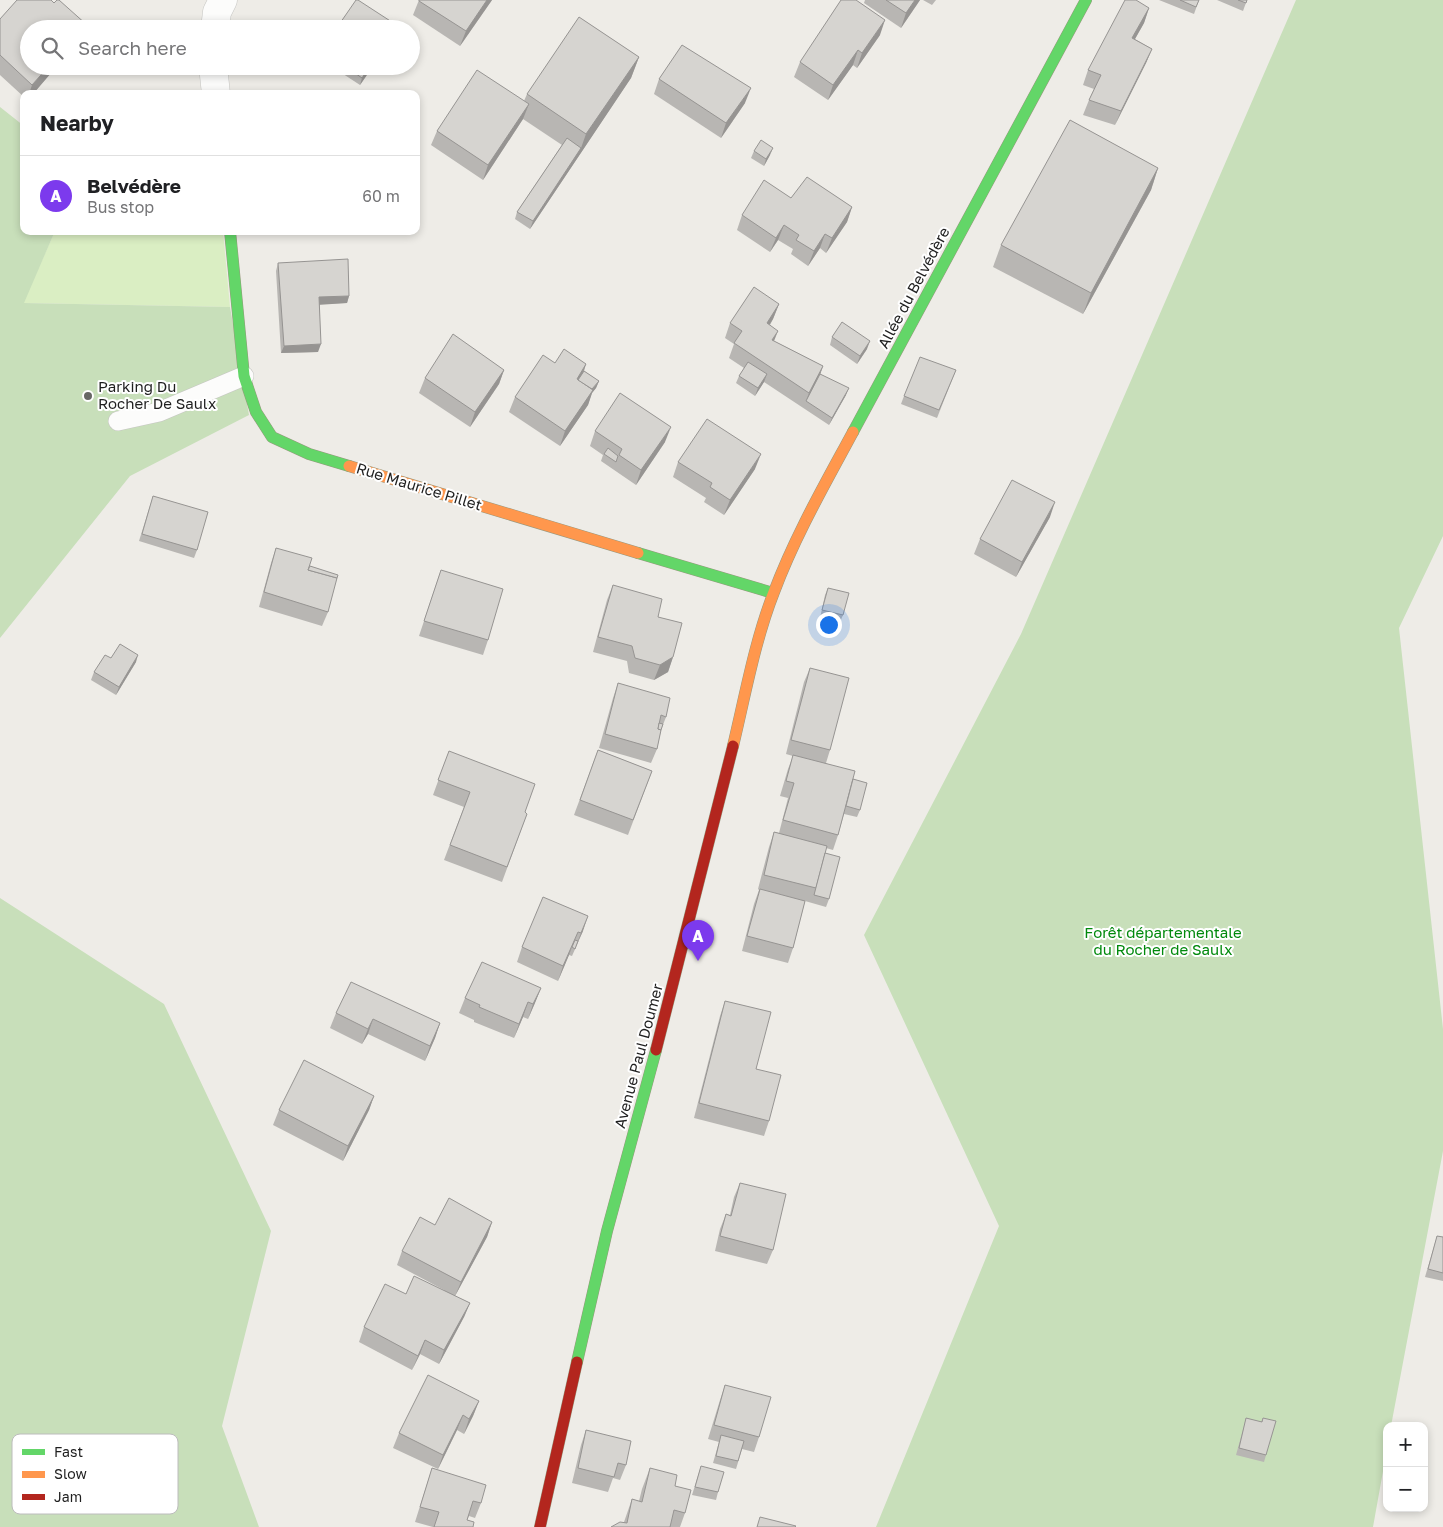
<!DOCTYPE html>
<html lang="en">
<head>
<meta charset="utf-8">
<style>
	:root { --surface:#fff; --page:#f6f6f6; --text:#202124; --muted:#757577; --line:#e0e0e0; --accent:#7c3aed }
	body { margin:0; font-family:"Golos Text",sans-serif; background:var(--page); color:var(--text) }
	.controls { position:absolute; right:15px; bottom:15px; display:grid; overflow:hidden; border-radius:10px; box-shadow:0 2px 8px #0003 }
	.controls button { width:45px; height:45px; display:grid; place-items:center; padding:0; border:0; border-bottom:1px solid var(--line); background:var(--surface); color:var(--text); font:25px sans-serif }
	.you { position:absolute; left:828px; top:624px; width:18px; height:18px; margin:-12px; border:4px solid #fff; border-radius:50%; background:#1a73e8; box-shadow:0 0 0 8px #1a73e833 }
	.badge { display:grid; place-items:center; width:32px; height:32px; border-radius:50%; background:var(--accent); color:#fff; font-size:16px; font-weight:700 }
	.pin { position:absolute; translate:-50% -41px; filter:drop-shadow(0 1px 2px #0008) }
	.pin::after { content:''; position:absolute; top:26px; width:18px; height:15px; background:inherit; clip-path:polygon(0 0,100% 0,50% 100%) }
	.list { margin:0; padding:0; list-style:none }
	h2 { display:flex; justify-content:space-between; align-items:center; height:65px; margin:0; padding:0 20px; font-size:21px }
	h2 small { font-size:16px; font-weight:400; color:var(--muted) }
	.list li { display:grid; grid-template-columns:32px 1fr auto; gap:15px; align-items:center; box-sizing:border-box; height:80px; padding:0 20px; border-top:1px solid var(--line) }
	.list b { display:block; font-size:19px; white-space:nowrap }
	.list p { margin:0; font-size:16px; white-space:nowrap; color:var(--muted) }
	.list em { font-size:16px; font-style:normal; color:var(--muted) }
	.icon { flex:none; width:28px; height:28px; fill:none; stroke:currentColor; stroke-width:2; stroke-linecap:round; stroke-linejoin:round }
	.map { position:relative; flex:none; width:1443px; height:1527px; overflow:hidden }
	.search { position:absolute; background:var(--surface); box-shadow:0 2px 8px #0003; left:20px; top:20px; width:400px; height:55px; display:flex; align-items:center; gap:12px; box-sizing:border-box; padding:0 18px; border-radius:28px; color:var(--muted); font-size:19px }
	.panel { position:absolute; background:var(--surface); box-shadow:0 2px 8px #0003; left:20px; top:90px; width:400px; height:145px; border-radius:10px }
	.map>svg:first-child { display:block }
	.grass { fill:#daeec3 }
	.forest { fill:#c8dfba }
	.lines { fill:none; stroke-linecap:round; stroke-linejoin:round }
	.lane-casing { stroke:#c6c6c3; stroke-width:20 }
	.street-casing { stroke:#c6c6c3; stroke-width:29 }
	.fast-casing { stroke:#97987e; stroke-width:12 }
	.slow-casing { stroke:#97987e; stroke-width:12 }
	.jam-casing { stroke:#97987e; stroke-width:12 }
	.lane { stroke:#fcfcfb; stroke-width:19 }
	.street { stroke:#fcfcfb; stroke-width:28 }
	.fast { stroke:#63d668; stroke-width:11 }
	.slow { stroke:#ff974d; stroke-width:11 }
	.jam { stroke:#b3261e; stroke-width:11 }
	.wall { fill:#b8b6b3 }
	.shaded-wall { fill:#969492 }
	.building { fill:#d6d4d0; stroke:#969492 }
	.poi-dot { fill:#676765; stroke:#fff; stroke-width:2 }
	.labels { text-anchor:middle; stroke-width:4; stroke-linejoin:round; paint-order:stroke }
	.street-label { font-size:15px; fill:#1f1f1f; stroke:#fff }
	.poi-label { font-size:15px; fill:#1f1f1f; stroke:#fff; text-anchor:start }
	.park-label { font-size:15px; fill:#01890c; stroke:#fff }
	.key { fill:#fff; stroke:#bcbcbc; stroke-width:1 }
	.key-label { font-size:14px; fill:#1f1f1f }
</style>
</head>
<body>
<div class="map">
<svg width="1443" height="1527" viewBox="0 0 1443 1527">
	<rect width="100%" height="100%" fill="#eeece7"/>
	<path class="grass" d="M55 231H223L230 307 23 303Z"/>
	<g class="forest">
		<path d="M1296 0H1443V536L1399 628 1443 1029V1151L1391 1426H1387V1449L1373 1527H876L999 1226 864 935 1021 634Z"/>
		<path d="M0 107 24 126V231H55L24 303 230 307 249 415 130 476 0 638Z"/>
		<path d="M0 898 164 1004 271 1231 222 1426 259 1527H0Z"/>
	</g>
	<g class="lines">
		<g class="lane-casing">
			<path id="lane" d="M118 421 159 412 244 376"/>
		</g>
		<g class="street-casing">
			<g id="street">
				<path d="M215 29 217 12 223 0"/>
				<path d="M213 66 216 94"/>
			</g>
		</g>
		<g class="fast-casing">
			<g id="fast">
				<path d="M230 231 244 376 256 412 272 437 309 454 349 466"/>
				<path d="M853 432 1086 0"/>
				<path d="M638 553 773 593"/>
				<path d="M577 1362 607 1231 656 1050"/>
			</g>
		</g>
		<g class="slow-casing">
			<g id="slow">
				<path d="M349 466 638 553"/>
				<path d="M733 746C745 696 755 640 774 592 795 536 825 484 853 432"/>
			</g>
		</g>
		<g class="jam-casing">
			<g id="jam">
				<path d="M656 1050 733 746"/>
				<path d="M540 1527 577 1362"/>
			</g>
		</g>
		<use href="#lane" class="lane"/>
		<use href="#street" class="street"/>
		<use href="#fast" class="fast"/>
		<use href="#slow" class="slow"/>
		<use href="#jam" class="jam"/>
	</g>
	<g class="wall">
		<path d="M419 0H492L460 46 413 15Z"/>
		<path d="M865 0H920L901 28 864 3Z"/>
		<path d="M923 0H936L932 5Z"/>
		<path d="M1159 0H1199L1194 14Z"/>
		<path d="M1217 0H1247L1243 11Z"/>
		<path d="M54 3 87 25 85 29H29L57 66 33 94H24V97L0 75V19Z"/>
		<path d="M1149 8 1144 23 1135 39 1152 49 1146 63 1115 125 1083 115 1089 100 1094 89 1083 85 1088 70Z"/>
		<path d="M880 35 857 68 853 65 828 100 794 77 800 62Z"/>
		<path d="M639 57 631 78 530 229 515 219 517 212 562 145 523 119 483 180 431 145 437 131 524 101 527 94Z"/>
		<path d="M331 66H373L360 85Z"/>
		<path d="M659 79 745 103 721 138 654 94Z"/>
		<path d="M754 151 770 155 764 166 751 158Z"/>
		<path d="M1158 168 1151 190 1083 314 993 267 1001 245Z"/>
		<path d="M791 198 852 207 847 222 826 253 820 248 808 266 791 254 793 249 778 240 770 252 737 230 742 215Z"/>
		<path d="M278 263 349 296 347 303 320 304 318 352 281 353 276 271Z"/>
		<path d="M779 304 773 319 770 325 774 341 823 366 820 374 846 395 829 425 764 382 755 396 736 383 739 376 744 368 729 358 734 344 725 338 730 323Z"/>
		<path d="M832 337 867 349 857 364 830 345Z"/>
		<path d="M555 363 586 364 584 371 599 381 596 388 592 393 588 405 560 446 509 412 515 397Z"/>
		<path d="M504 370 499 384 470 427 419 393 425 378Z"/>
		<path d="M956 370 937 418 901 404 904 396Z"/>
		<path d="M595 431 665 442 636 485 601 461 603 455 590 446Z"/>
		<path d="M678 462 755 469 724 515 704 502 706 498 673 477Z"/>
		<path d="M153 496 197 550 194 558 139 541Z"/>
		<path d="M1050 517 1016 577 974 554 980 539Z"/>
		<path d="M276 548 310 566 328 612 322 626 259 607 271 563Z"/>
		<path d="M441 570 488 640 483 655 419 636Z"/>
		<path d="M613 585 658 617 673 657 668 672 654 680 629 673 627 661 593 652 607 600Z"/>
		<path d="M828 588 843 615 840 622 820 618 825 595Z"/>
		<path d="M111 658 136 662 116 695 91 680 94 672Z"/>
		<path d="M810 668 830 750 826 763 853 778 860 810 857 817 844 814 838 835 833 850 826 848 825 853 829 899 826 907 805 901 793 948 788 963 742 951 754 904 759 890 758 889 769 847 774 832 779 833 788 798 780 796 788 769 793 756 786 754 804 682Z"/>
		<path d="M618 683 666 717 661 730 657 749 651 763 599 748 613 698Z"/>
		<path d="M598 750 652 771 628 835 574 815Z"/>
		<path d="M449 751 527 814 502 882 444 860 464 807 433 795Z"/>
		<path d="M583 931 572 956 569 955 558 981 517 962 522 947Z"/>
		<path d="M541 988 528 1019 523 1017 514 1038 474 1022V1020L459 1013 465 998Z"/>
		<path d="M725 1001 756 1069 769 1121 764 1136 694 1118 720 1016Z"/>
		<path d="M336 1013 440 1023 435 1038 425 1061 368 1034 362 1044 330 1028Z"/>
		<path d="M374 1096 369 1110 343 1161 273 1125 279 1110Z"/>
		<path d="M740 1183 773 1250 767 1264 715 1251 720 1229 726 1214 730 1215 734 1197Z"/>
		<path d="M492 1222 487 1237 455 1296 470 1303 464 1317 439 1364 420 1354 412 1370 359 1342 364 1327 406 1294 444 1290 397 1265 402 1251 435 1225Z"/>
		<path d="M1437 1236 1443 1237V1281L1425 1277Z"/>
		<path d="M725 1385 759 1437 754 1452 742 1449 736 1469 713 1463 719 1442 708 1439 720 1400Z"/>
		<path d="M479 1401 473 1416 464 1434 457 1430 438 1469 393 1448 399 1433Z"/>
		<path d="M1246 1418 1261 1422 1263 1418 1266 1455 1264 1462 1236 1455 1244 1426Z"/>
		<path d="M586 1430 626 1465 620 1480 613 1478 608 1492 572 1483 581 1445Z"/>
		<path d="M701 1466 718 1492 716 1500 692 1495Z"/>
		<path d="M432 1468 481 1503 475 1518 469 1516 467 1520 473 1527H433L415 1522Z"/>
		<path d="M650 1468 675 1486 685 1513 680 1527H611L624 1522 632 1499 639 1501 642 1489Z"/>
	</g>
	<g class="shaded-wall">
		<path d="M487 0H492L460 46 466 31Z"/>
		<path d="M915 0H920L901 28 906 13Z"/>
		<path d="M1149 8 1144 23 1127 53 1132 38Z"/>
		<path d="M885 20 880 35 857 68 862 53Z"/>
		<path d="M1152 49 1146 63 1115 125 1121 111Z"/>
		<path d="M858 50 853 65 828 100 833 85Z"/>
		<path d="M639 57 631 78 530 229 533 221 581 148 586 134Z"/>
		<path d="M49 66H57L33 94H29L32 85Z"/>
		<path d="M370 66H373L360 85 362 78Z"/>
		<path d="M751 88 745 103 721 138 726 123Z"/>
		<path d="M529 104 523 119 483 180 488 165Z"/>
		<path d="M773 148 770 155 764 166 766 159Z"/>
		<path d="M1158 168 1151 190 1083 314 1091 293Z"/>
		<path d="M852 207 847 222 826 253 832 238Z"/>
		<path d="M784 225 778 240 770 252 776 238Z"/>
		<path d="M825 234 820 248 808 266 814 251Z"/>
		<path d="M349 296 347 303 317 305 319 297Z"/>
		<path d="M779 304 773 319 761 338 767 323Z"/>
		<path d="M778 331 772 346V340Z"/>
		<path d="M870 341 867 349 857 364 860 356Z"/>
		<path d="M321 344 318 352 281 353 284 346Z"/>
		<path d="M586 364 581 379 576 387 577 379Z"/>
		<path d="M823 366 818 381 806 401 809 393Z"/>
		<path d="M504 370 499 384 470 427 475 412Z"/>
		<path d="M767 374 764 382 755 396 758 388Z"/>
		<path d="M599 381 596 388 592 393 588 405 560 446 565 431 588 395Z"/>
		<path d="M849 388 846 395 829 425 832 418Z"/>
		<path d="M671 427 665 442 636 485 641 470Z"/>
		<path d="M761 454 755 469 724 515 730 500Z"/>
		<path d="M1055 502 1050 517 1016 577 1022 562Z"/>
		<path d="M138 655 136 662 116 695 119 687Z"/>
		<path d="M673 657 668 672 654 680 660 665Z"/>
		<path d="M588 916 583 931 575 948 581 933Z"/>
		<path d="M572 947 569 955 558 981 563 966Z"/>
		<path d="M541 988 535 1003 528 1019 533 1004Z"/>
		<path d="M528 1002 523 1017 514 1038 519 1024Z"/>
		<path d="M373 1019 368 1034 362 1044 368 1029Z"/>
		<path d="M440 1023 435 1038 425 1061 430 1046Z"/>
		<path d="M374 1096 369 1110 343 1161 348 1146Z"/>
		<path d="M492 1222 487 1237 455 1296 461 1282Z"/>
		<path d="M470 1303 464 1317 439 1364 444 1350Z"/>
		<path d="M425 1340 420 1354 412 1370 418 1356Z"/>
		<path d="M479 1401 473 1416 464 1434 469 1419Z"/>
		<path d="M463 1415 457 1430 438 1469 443 1455Z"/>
	</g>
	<g class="building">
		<path d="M17 0H51L54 3 57 0H59L87 25 83 29H29V66H49L32 85 0 55V19Z"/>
		<path d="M356 0H358L398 26 396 29H336Z"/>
		<path d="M419 0H487L466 31 419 1Z"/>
		<path d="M841 0H856L885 20 862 53 858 50 833 85 800 62Z"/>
		<path d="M886 0H915L906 13Z"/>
		<path d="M1125 0H1136L1149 8 1132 38 1152 49 1121 111 1089 100 1101 75 1088 70Z"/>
		<path d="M1180 0H1199L1196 7Z"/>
		<path d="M1238 0H1247L1246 3Z"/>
		<path d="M579 17 639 57 586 134 527 94Z"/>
		<path d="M682 45 751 88 726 123 659 79Z"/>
		<path d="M345 66H370L362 78Z"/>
		<path d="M477 70 529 104 488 165 437 131Z"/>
		<path d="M1070 120 1158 168 1091 293 1001 245Z"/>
		<path d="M567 138 581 148 533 221 517 212Z"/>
		<path d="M761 140 773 148 766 159 754 151Z"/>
		<path d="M807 177 852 207 832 238 825 234 814 251 796 240 799 235 784 225 776 238 742 215 764 180 791 198Z"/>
		<path d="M348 259 349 296 319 297 321 344 284 346 278 263Z"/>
		<path d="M754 287 779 304 767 323 778 331 772 340 823 366 809 393 734 343 742 331 730 323Z"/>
		<path d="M842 322 870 341 860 356 832 337Z"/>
		<path d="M453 334 504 370 475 412 425 378Z"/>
		<path d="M564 349 586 364 577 379 593 390 565 431 515 397 543 355 555 363Z"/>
		<path d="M920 357 956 370 939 410 904 396Z"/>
		<path d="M748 362 767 374 758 388 739 376Z"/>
		<path d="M584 371 599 381 592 389 578 380Z"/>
		<path d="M820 374 849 388 832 418 806 401Z"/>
		<path d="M620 393 671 427 641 470 619 455 622 449 595 431Z"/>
		<path d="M707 419 761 454 730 500 710 487 712 483 678 462Z"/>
		<path d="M608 448 618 456 616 462 604 454Z"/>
		<path d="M1012 480 1055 502 1022 562 980 539Z"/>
		<path d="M153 496 208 512 197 550 142 534Z"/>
		<path d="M276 548 312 558 308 570 337 578 328 612 264 592Z"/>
		<path d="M310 566 338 575 337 578 308 570Z"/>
		<path d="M441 570 503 589 488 640 424 621Z"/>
		<path d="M613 585 662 599 658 617 682 623 673 657 660 665 635 658 632 646 598 637Z"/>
		<path d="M828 588 849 593 843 615 822 610Z"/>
		<path d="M120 644 138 655 119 687 94 672 105 655 111 658Z"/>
		<path d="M810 668 849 678 830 750 791 740Z"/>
		<path d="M618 683 670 698 666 717 661 715 658 729 661 730 657 749 605 734Z"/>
		<path d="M659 723 663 724 661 730 658 729Z"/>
		<path d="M598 750 652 771 633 820 580 800Z"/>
		<path d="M449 751 535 784 525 812 527 814 507 867 450 845 470 792 438 780Z"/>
		<path d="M793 755 855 771 838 835 783 820 794 783 786 781Z"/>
		<path d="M853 779 867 783 860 810 846 806Z"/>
		<path d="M774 832 827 846 816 888 764 875Z"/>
		<path d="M825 853 840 857 829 899 814 895Z"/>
		<path d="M760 889 805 901 793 948 747 936Z"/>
		<path d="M543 897 588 916 581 933 578 932 563 966 522 947Z"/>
		<path d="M575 940 578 941 575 949 572 947Z"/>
		<path d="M482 962 541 988 533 1004 528 1002 519 1024 479 1007 480 1005 465 998Z"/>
		<path d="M351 982 440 1023 430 1046 373 1019 368 1029 336 1013Z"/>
		<path d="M725 1001 771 1012 756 1069 781 1075 769 1121 699 1103Z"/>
		<path d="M304 1060 374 1096 348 1146 279 1110Z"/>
		<path d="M740 1183 786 1194 773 1250 720 1236 726 1214 731 1216Z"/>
		<path d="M449 1198 492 1222 461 1282 402 1251 420 1217 435 1225Z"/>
		<path d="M1437 1236 1443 1237V1273L1428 1269Z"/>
		<path d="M414 1276 470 1303 444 1350 425 1340 418 1356 364 1327 385 1284 406 1294Z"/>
		<path d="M428 1375 479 1401 469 1419 463 1415 443 1455 399 1433Z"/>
		<path d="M725 1385 771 1397 759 1437 714 1425Z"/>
		<path d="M1246 1418 1262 1422 1263 1418 1276 1421 1266 1455 1239 1448Z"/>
		<path d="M586 1430 631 1441 626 1465 618 1463 614 1477 578 1468Z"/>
		<path d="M721 1435 744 1441 738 1461 716 1456Z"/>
		<path d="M701 1466 724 1472 718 1492 695 1487Z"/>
		<path d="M432 1468 486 1485 481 1503 473 1501 467 1520 474 1522 473 1527H434L439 1512 420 1507Z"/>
		<path d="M650 1468 677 1475 675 1486 691 1490 685 1513 674 1510 670 1527H611L620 1522 627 1523 632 1499 642 1502Z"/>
		<path d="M760 1517 796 1526 795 1527H757Z"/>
	</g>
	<circle class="poi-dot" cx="88" cy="396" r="5"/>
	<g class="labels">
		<g class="street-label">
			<text transform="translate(914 288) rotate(-62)" y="5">Allée du Belvédère</text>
			<text transform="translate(419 487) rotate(17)" y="5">Rue Maurice Pillet</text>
			<text transform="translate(639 1056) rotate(-75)" y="5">Avenue Paul Doumer</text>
		</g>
		<g class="poi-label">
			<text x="98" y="392">Parking Du<tspan x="98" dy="17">Rocher De Saulx</tspan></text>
		</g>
		<g class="park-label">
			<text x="1163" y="938">Forêt départementale<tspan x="1163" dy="17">du Rocher de Saulx</tspan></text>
		</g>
	</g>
	<rect x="12" y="1434" width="166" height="80" rx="8" class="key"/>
	<rect x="22" y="1449" width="23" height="6" fill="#63d668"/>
	<rect x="22" y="1471" width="23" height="7" fill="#ff974d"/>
	<rect x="22" y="1494" width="23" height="6" fill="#b3261e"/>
	<g class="key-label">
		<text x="54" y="1457">Fast</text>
		<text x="54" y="1479">Slow</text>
		<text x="54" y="1502">Jam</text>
	</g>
</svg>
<div class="controls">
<button>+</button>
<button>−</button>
</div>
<div class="you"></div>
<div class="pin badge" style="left:698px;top:961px">A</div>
<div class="search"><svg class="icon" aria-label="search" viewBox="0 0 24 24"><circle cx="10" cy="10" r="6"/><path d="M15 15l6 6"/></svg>Search here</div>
<section class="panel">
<h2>Nearby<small></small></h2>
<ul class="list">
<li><span class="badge">A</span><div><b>Belvédère</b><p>Bus stop</p></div><em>60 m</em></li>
</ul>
</section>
</div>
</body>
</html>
